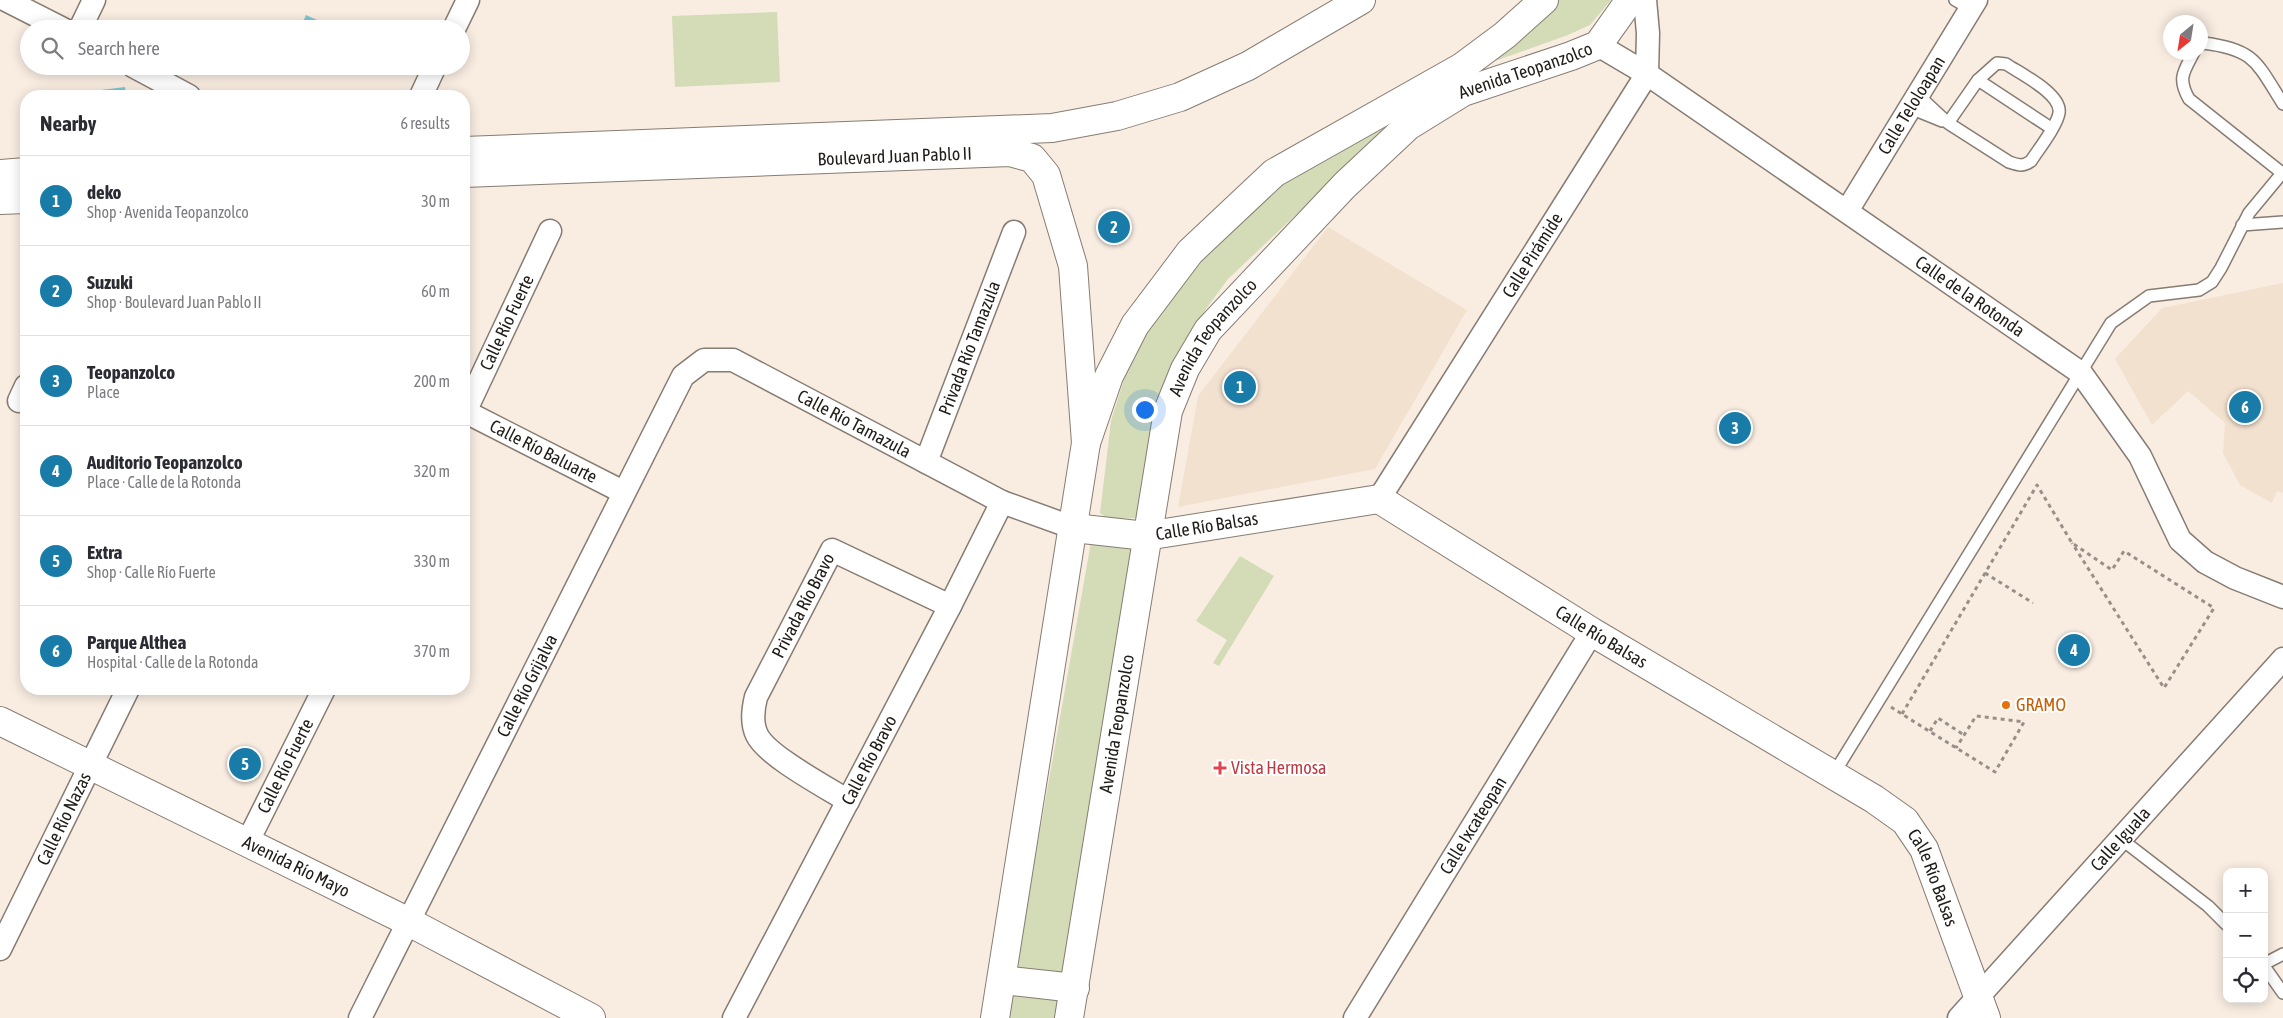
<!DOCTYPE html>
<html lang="en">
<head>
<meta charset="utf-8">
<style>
	:root { --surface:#fff; --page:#f2f2f3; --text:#2b2b33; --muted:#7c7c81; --line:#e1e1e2; --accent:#197ca8 }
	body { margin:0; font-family:"Asap Condensed",sans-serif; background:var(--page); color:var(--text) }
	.controls { position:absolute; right:15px; bottom:15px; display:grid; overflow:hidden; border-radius:10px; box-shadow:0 2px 12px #0003 }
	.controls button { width:45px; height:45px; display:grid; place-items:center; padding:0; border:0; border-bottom:1px solid var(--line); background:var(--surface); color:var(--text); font:25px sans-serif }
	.compass { position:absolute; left:2163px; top:15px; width:45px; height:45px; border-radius:50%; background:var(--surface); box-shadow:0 2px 12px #0003; rotate:210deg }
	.you { position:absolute; left:1144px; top:409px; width:18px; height:18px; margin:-12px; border:4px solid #fff; border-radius:50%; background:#1a73e8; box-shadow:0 0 0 8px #1a73e833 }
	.badge { display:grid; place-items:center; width:32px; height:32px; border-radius:50%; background:var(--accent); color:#fff; font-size:16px; font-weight:700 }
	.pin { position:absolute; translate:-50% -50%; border:2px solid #fff; box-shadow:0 1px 5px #0006 }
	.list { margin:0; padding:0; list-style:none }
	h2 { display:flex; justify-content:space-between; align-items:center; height:65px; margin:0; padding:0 20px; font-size:21px }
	h2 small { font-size:16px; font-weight:400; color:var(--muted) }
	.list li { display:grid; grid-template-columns:32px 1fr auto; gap:15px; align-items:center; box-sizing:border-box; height:90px; padding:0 20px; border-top:1px solid var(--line) }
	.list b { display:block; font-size:19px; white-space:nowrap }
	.list p { margin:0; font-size:16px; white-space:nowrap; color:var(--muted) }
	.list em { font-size:16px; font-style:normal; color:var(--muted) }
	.icon { flex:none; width:28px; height:28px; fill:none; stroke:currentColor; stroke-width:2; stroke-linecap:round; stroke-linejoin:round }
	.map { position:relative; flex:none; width:2283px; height:1018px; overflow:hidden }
	.search { position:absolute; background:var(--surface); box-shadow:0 2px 12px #0003; left:20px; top:20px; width:450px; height:55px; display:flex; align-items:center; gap:12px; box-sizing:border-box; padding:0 18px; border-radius:28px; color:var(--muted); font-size:19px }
	.panel { position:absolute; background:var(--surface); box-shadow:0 2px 12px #0003; left:20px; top:90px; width:450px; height:605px; border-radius:20px }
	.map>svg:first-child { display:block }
	.built { fill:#f3e1d0 }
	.green { fill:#d3dcb7 }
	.water { fill:#7fc7d1 }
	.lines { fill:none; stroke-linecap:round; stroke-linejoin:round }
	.service-casing { stroke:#877c72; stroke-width:14 }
	.minor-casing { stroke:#877c72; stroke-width:25 }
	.tertiary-casing { stroke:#877c72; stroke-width:30 }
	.secondary-casing { stroke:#877c72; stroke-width:30 }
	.path { stroke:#989088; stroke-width:3; stroke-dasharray:4 4; stroke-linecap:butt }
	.service { stroke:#fff; stroke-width:11 }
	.minor { stroke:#fff; stroke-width:22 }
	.tertiary { stroke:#fff; stroke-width:28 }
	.secondary { stroke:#fff; stroke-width:28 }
	.food-dot { fill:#e8710a; stroke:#fff; stroke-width:2 }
	.health-dot { fill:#e0444e; stroke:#fff; stroke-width:2 }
	.labels { text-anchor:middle; stroke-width:4; stroke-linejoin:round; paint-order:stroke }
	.street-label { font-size:18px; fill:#201c18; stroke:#fff }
	.food-label { font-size:18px; fill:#c56008; stroke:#fff; text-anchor:start }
	.health-label { font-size:18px; fill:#be3a42; stroke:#fff; text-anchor:start }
</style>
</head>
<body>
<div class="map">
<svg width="2283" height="1018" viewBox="0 0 2283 1018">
	<rect width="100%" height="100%" fill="#f9ede2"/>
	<g class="built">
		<path d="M1328 227 1467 310 1375 469 1178 507 1198 396Z"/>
		<path d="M2283 283V493L2277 491 2272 503 2240 485 2223 453 2225 423 2188 391 2152 425 2115 359 2162 308Z"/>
	</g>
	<g class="green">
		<path d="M1558 0H1611L1590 25 1568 35 1495 61 1492 55 1530 26Z"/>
		<path d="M777 12 780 82 675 87 672 16Z"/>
		<path d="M1418 99 1228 279 1206 309 1185 346 1140 518 1108 519 1100 513 1111 421 1130 360 1151 321 1188 272 1282 175Z"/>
		<path d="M1091 542H1141L1059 1018H1009L1020 944Z"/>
		<path d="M1240 556 1274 576 1219 666 1213 663 1227 640 1196 621Z"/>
	</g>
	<g class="water">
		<path d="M306 15 335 28V29H300Z"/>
		<path d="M125 87 126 96H101V90Z"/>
	</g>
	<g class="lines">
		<g class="service-casing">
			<g id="service">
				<path d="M1955 0 1971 9"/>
				<path d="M2200 45 2203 43C2255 49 2257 63 2283 104"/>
				<path d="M2194 52C2184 71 2177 78 2189 99L2282 173"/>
				<path d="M1978 80 2051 128"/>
				<path d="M1918 95 1948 123 2009 162C2018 165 2023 167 2031 161 2038 150 2057 126 2059 113 2062 94 2021 74 2006 64L1997 63 1978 80 1948 123"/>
				<path d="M1910 108 1942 121"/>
				<path d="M2242 225 2283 222"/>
				<path d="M1833 775 2111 323 2149 296 2199 290 2212 282 2221 268 2249 213 2283 172"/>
				<path d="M2121 839 2208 906 2227 925"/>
				<path d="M2264 964 2283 954"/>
				<path d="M2264 966 2283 993"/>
			</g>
		</g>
		<g class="minor-casing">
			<g id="minor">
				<path d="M6 0 63 29"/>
				<path d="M80 29 94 0"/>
				<path d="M454 29 468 0"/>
				<path id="s1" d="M1598 45 1647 74 2081 373 2140 456 2180 540 2205 562 2235 578 2283 597"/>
				<path d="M133 66 189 96"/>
				<path d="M421 96 435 66"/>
				<path id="s2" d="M1847 211 1976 0"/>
				<path d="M19 401 26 386"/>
				<path id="s3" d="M464 411 623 492"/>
				<path id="s4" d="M464 414 550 231"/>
				<path id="s5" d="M926 462 1014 232"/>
				<path id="s6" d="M1379 499 1647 74 1648 33 1645 0"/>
				<path id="s7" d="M848 801C826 787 767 756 757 735 751 723 753 709 756 697L832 550 950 606"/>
				<path id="s8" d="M247 843 324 689"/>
				<path id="s9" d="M0 949 128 689"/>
				<path id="s10" d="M360 1018 683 376 704 360H733L1002 502 1074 528"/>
				<path id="s11" d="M734 1018 950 606 1002 502"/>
				<path id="s12" d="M1355 1018 1592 632"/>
				<path id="s13" d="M1959 1018 2283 659"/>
			</g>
		</g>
		<g class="tertiary-casing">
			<g id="tertiary">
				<path d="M464 151 1052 128 1117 116 1180 97 1248 66 1361 0"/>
				<path id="s14" d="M464 173 1010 152 1032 158 1046 175 1073 266 1086 443"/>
				<path d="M0 174 26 172"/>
				<path d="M0 200 26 199"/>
				<path id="s15" d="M1074 528 1146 536 1379 499 1592 632 1874 799 1905 821 1924 849 1986 1018"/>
				<path id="s16" d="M0 721 409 922 591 1018"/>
			</g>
		</g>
		<g class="secondary-casing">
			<g id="secondary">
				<path d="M1002 980 1075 988"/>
				<path d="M995 1018 1086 443 1109 376 1135 325 1190 252 1274 173 1462 67 1505 35 1544 0"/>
				<path id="s17" d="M1069 1018 1168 411 1185 369 1208 330 1345 185 1408 126 1463 92 1571 56 1598 45 1630 0"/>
			</g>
		</g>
		<g class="path">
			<path d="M1985 573 2033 603"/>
			<path d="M1891 707C1925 729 1960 750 1995 772L2024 722 1976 716 1956 748"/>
			<path d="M1902 714 2037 485 2072 543 2112 570 2124 551 2214 608 2164 688 2072 543"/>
			<path d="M1930 731 1938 718 1964 735"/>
		</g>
		<use href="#service" class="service"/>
		<use href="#minor" class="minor"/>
		<use href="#tertiary" class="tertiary"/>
		<use href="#secondary" class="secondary"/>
	</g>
	<circle class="food-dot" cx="2006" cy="705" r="5"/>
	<path class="health-dot" d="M1217.5 760.5h5v5h5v5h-5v5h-5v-5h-5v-5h5z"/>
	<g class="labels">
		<g class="street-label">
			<text dy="6" stroke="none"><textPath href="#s17" startOffset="1122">Avenida Teopanzolco</textPath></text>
			<text dy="6" stroke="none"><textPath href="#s2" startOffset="124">Calle Teloloapan</textPath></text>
			<text dy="6" stroke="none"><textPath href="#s14" startOffset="431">Boulevard Juan Pablo II</textPath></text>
			<text dy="6" stroke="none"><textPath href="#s6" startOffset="288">Calle Pirámide</textPath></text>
			<text dy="6" stroke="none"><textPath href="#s1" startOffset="449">Calle de la Rotonda</textPath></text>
			<text dy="6" stroke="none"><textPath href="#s4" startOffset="101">Calle Río Fuerte</textPath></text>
			<text dy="6" stroke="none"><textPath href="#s17" startOffset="702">Avenida Teopanzolco</textPath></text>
			<text dy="6" stroke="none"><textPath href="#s5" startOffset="122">Privada Río Tamazula</textPath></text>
			<text dy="6" stroke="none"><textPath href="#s10" startOffset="911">Calle Río Tamazula</textPath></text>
			<text dy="6" stroke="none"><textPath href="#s3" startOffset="89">Calle Río Baluarte</textPath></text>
			<text dy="6" stroke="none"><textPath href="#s15" startOffset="134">Calle Río Balsas</textPath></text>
			<text dy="6" stroke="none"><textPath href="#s7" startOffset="255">Privada Río Bravo</textPath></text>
			<text dy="6" stroke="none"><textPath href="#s15" startOffset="570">Calle Río Balsas</textPath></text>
			<text dy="6" stroke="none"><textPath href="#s10" startOffset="372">Calle Río Grijalva</textPath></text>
			<text dy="6" stroke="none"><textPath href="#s17" startOffset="298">Avenida Teopanzolco</textPath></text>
			<text dy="6" stroke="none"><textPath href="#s11" startOffset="291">Calle Río Bravo</textPath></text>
			<text dy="6" stroke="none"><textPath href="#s8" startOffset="86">Calle Río Fuerte</textPath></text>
			<text dy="6" stroke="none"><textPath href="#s9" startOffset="145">Calle Río Nazas</textPath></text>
			<text dy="6" stroke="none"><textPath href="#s12" startOffset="226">Calle Ixcateopan</textPath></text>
			<text dy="6" stroke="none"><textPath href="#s13" startOffset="241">Calle Iguala</textPath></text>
			<text dy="6" stroke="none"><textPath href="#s16" startOffset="330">Avenida Río Mayo</textPath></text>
			<text dy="6" stroke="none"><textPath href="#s15" startOffset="989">Calle Río Balsas</textPath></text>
		</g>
		<g class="food-label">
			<text x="2016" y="711">GRAMO</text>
		</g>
		<g class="health-label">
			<text x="1231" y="774">Vista Hermosa</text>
		</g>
	</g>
</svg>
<div class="controls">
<button>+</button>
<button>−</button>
<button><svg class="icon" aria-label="locate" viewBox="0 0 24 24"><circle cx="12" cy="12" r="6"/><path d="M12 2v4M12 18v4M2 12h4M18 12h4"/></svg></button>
</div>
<svg class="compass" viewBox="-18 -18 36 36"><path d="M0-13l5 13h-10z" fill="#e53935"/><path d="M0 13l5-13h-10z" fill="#7c7c81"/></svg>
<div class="you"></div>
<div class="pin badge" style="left:1240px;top:387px">1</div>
<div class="pin badge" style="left:1114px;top:227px">2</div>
<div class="pin badge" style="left:1735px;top:428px">3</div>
<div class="pin badge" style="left:2074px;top:650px">4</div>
<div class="pin badge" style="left:245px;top:764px">5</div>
<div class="pin badge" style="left:2245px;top:407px">6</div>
<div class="search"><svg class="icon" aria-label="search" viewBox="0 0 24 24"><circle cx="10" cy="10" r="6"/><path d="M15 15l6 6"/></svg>Search here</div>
<section class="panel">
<h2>Nearby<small>6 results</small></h2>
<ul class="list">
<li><span class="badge">1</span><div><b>deko</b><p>Shop · Avenida Teopanzolco</p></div><em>30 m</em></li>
<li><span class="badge">2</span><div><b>Suzuki</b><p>Shop · Boulevard Juan Pablo II</p></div><em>60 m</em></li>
<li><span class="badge">3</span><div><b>Teopanzolco</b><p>Place</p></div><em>200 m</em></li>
<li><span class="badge">4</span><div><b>Auditorio Teopanzolco</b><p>Place · Calle de la Rotonda</p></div><em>320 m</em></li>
<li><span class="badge">5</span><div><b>Extra</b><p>Shop · Calle Río Fuerte</p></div><em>330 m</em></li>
<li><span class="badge">6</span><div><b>Parque Althea</b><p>Hospital · Calle de la Rotonda</p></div><em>370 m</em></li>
</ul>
</section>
</div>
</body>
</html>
